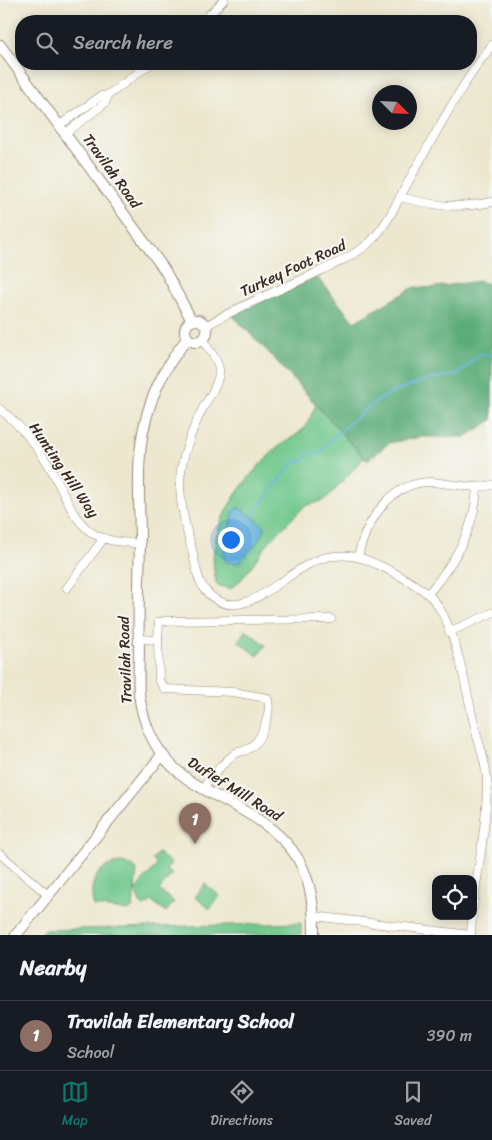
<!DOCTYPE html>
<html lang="en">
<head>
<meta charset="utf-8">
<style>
	:root { --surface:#171b24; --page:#20242c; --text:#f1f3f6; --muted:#9ea1a6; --line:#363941; --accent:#0f766e }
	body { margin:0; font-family:Sriracha,sans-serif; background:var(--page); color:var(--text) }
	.controls { position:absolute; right:15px; bottom:15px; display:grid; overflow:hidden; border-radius:10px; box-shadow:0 2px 12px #0003 }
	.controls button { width:45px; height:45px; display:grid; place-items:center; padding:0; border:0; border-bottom:1px solid var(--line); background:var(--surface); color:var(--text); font:25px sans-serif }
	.compass { position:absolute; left:372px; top:85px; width:45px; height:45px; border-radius:50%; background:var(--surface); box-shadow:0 2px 12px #0003; rotate:114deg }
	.you { position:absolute; left:230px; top:539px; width:18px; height:18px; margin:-12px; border:4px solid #fff; border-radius:50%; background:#1a73e8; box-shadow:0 0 0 8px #1a73e833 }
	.badge { display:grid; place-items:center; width:32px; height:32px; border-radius:50%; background:var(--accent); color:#fff; font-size:16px; font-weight:700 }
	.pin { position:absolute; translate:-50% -41px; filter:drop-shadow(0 1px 2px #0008) }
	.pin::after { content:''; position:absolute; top:26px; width:18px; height:15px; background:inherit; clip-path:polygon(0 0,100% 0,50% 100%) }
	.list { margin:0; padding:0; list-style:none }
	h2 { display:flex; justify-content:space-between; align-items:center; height:65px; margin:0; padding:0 20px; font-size:21px }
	h2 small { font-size:16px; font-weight:400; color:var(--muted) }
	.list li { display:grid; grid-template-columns:32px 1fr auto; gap:15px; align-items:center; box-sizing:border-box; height:70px; padding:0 20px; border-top:1px solid var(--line) }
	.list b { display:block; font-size:19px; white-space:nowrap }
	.list p { margin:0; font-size:16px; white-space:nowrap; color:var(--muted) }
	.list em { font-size:16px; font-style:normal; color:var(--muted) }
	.icon { flex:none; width:28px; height:28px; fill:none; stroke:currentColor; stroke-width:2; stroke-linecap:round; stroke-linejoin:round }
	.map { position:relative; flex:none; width:492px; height:935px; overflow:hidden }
	.search { position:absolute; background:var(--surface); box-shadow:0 2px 12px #0003; left:15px; right:15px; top:15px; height:55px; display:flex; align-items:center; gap:12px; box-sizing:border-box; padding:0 18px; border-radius:20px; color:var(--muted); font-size:19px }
	.sheet { height:135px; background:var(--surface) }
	nav { display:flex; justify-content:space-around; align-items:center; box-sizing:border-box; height:70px; border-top:1px solid var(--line); background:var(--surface); font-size:14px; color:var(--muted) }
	nav a { display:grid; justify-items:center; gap:2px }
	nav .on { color:var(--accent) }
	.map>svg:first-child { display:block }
	.green { fill:#71c88d; stroke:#567956 }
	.forest { fill:#5cac78; stroke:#4c6b4b }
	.water { fill:#5fb1da; stroke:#4d6e7c }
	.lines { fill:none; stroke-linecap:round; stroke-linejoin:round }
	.stream { stroke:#5fb1da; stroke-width:2 }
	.minor-casing { stroke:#948876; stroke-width:9 }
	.major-casing { stroke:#948876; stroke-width:12 }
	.minor { stroke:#fff; stroke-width:8 }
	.major { stroke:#fff; stroke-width:10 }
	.labels { text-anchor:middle; stroke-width:4.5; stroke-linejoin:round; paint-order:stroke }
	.street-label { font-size:15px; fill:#3b2a1e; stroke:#f6f6f2 }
</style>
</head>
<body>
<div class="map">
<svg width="492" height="935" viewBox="0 0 492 935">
	<rect width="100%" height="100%" fill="#f6f6f2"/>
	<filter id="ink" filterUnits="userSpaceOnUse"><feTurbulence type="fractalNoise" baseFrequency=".02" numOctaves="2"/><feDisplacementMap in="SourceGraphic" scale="10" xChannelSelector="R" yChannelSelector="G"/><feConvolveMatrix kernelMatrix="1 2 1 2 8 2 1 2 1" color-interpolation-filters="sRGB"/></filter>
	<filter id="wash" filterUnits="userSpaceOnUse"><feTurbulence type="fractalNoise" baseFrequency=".0096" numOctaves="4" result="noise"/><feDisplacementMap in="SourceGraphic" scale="20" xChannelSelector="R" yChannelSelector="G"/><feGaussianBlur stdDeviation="1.12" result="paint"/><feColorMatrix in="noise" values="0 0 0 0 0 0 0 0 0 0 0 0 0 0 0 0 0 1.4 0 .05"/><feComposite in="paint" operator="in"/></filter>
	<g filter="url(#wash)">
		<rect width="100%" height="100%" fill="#ece7ce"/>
		<g class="green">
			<path d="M316 405 364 458 325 500 305 506 269 542 242 579 230 589 217 585C201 532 239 483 276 449 284 441 296 437 304 428 309 422 312 412 316 405Z"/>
			<path d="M246 630 266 645 258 656 238 641Z"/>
			<path d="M158 853 171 863 166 870 172 874 159 890 174 902 166 912 152 901 144 906 140 903 135 890 157 865 152 860Z"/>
			<path d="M121 863 131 865 137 870 133 907 129 911 94 906C87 885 97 864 121 863Z"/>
			<path d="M205 884 220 896 210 909 195 897Z"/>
			<path d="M301 923V935H39L44 930Z"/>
		</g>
		<path class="forest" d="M317 277 354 322 414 287 429 288 478 281 492 285V420L465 437H421L389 443 367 461 271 355 232 315Z"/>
		<path class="water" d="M238 507 260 522 265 528 264 532 251 551 239 563 226 562 223 555 234 510Z"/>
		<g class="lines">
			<path class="stream" d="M253 516C264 496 281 480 295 461H303L310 454 321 453 331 439 375 402 398 390 427 380 459 374 480 354 492 355"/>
		</g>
	</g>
	<g filter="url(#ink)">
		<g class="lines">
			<g class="minor-casing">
				<g id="minor">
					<path d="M203 21 224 0"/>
					<path d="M60 125 101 96 108 95 150 64"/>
					<path d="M66 133 105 103 108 95"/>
					<path d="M400 197C436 206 455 209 492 202"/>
					<path d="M206 326C243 303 284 289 322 270 338 263 354 255 368 244 385 229 396 204 407 184 434 137 459 87 492 45"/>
					<path d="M203 340C208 349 218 359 219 369 220 382 209 397 203 408 176 462 174 488 191 546 195 559 196 580 205 590 244 636 291 557 335 556 344 555 355 556 364 559 383 566 425 587 436 603 458 634 467 695 476 732 480 748 487 765 487 782 487 823 478 867 473 908"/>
					<path d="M0 409C19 424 35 443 48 464 62 486 69 516 91 532 105 542 123 542 140 544"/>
					<path d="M358 557C365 523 390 482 430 482 451 483 472 490 492 485"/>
					<path d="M67 588 104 538"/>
					<path d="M428 594C454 563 475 529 477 488"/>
					<path d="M449 632 492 613"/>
					<path d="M139 639 158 640 159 622 165 621 331 619"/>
					<path d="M158 640 159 681 165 689 233 692 267 698C273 710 261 743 248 749 243 752 239 751 234 754 222 764 211 777 203 789"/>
					<path d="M0 854 49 896"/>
					<path d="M314 916 471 935 472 916"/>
				</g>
			</g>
			<g class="major-casing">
				<g id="major">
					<path d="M0 45 164 269 192 321"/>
					<circle cx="196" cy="331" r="11"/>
					<path d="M187 339C169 361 153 390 146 419 135 458 140 503 140 543 139 578 138 614 139 649 139 664 138 680 139 694 142 716 149 737 162 754 177 775 199 787 222 799 286 832 315 858 314 935"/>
					<path d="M16 935 162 755"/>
				</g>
			</g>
			<use href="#minor" class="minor"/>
			<use href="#major" class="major"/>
		</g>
	</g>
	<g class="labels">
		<g class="street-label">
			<text transform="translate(112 171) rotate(54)" y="5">Travilah Road</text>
			<text transform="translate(293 268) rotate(-25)" y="5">Turkey Foot Road</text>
			<text transform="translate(64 470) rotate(56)" y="5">Hunting Hill Way</text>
			<text transform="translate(125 660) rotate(-92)" y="5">Travilah Road</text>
			<text transform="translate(235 789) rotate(32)" y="5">Dufief Mill Road</text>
		</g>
	</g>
</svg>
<div class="controls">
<button><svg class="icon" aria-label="locate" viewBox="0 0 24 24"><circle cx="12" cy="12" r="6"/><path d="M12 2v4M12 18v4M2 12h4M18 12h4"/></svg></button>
</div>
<svg class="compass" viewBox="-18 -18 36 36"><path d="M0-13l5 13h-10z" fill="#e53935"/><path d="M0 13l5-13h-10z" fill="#9ea1a6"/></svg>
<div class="you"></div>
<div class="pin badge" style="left:195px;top:844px;background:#8d6e63">1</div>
<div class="search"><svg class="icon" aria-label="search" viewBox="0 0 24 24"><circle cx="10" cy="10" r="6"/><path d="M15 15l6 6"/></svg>Search here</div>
</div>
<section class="sheet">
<h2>Nearby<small></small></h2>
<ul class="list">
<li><span class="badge" style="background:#8d6e63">1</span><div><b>Travilah Elementary School</b><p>School</p></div><em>390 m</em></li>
</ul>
</section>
<nav>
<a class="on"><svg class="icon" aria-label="map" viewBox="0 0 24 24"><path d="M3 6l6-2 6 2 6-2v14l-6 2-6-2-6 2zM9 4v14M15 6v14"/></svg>Map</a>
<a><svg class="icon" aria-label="directions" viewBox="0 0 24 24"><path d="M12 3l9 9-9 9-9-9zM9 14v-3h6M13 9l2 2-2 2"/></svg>Directions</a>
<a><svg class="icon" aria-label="saved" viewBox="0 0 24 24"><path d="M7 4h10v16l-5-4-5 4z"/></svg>Saved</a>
</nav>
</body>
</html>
